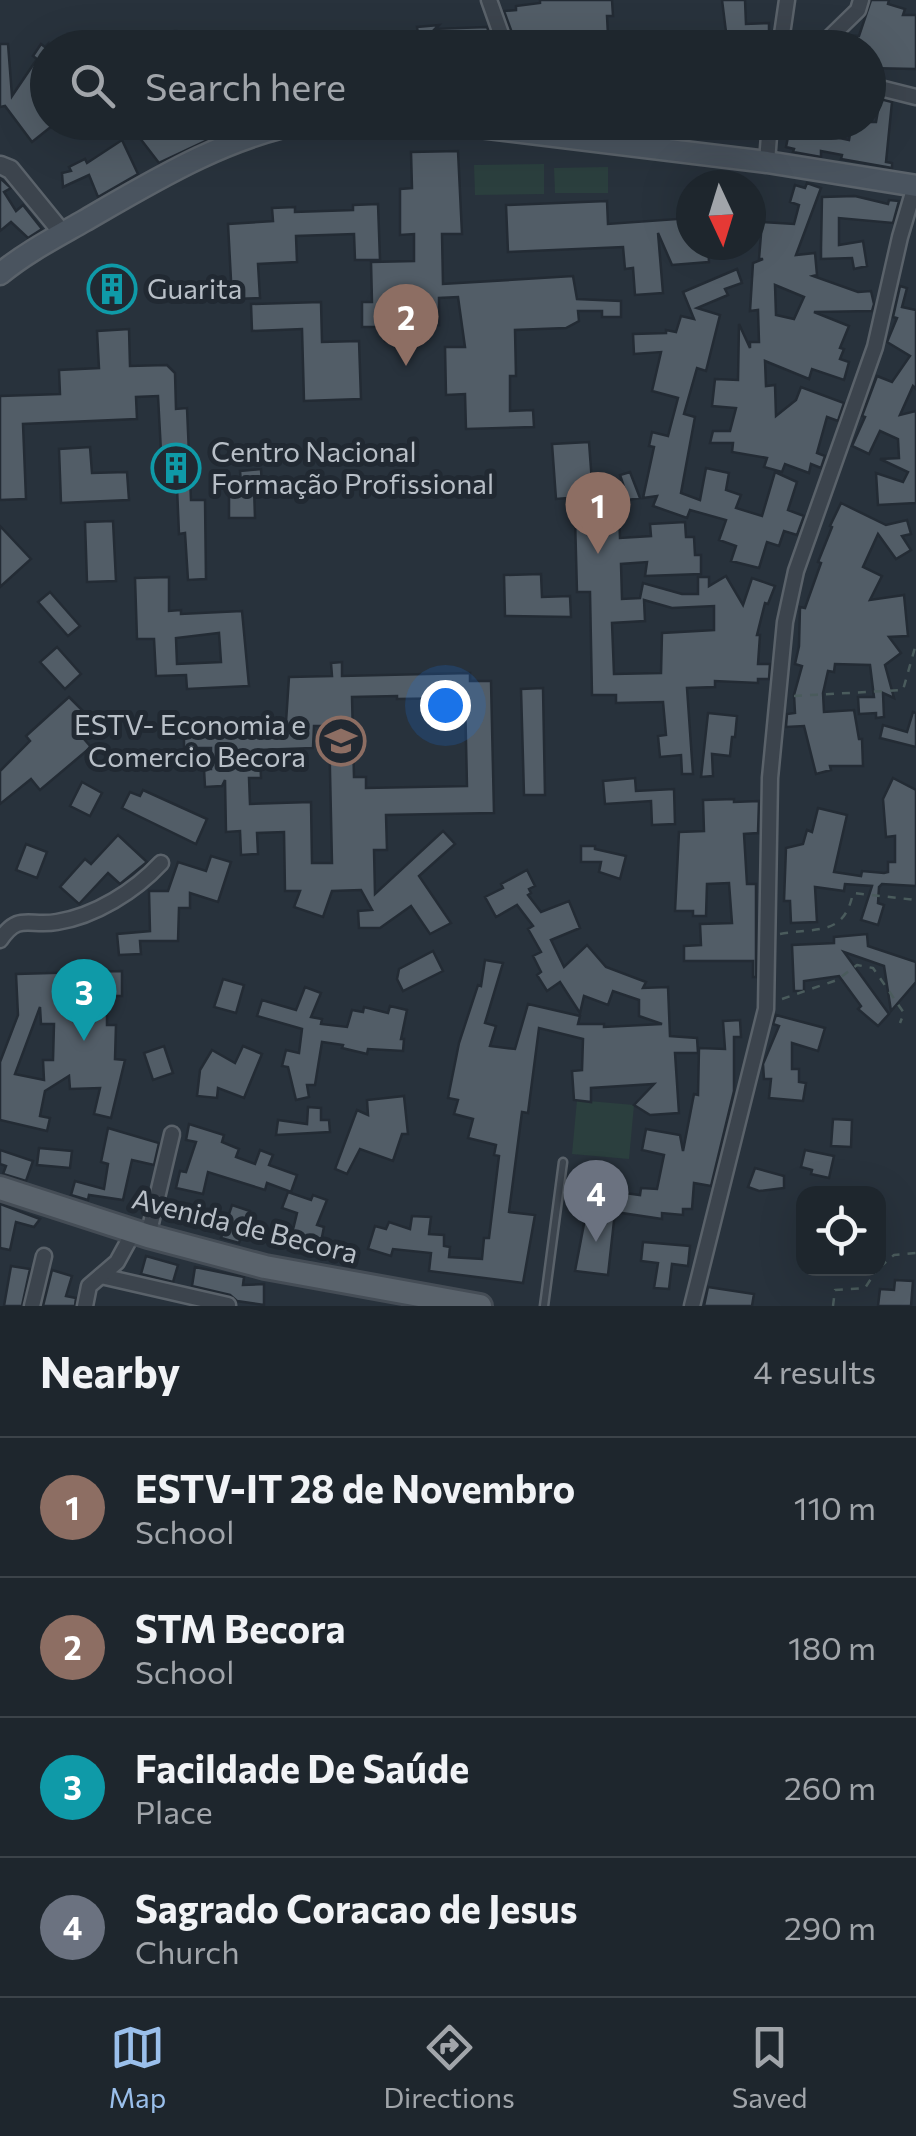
<!DOCTYPE html>
<html lang="en">
<head>
<meta charset="utf-8">
<style>
	:root { --surface:#1e262d; --page:#262e35; --text:#f1f3f6; --muted:#a1a5aa; --line:#3c4349; --accent:#9abfeb }
	body { margin:0; font-family:Commissioner,sans-serif; background:var(--page); color:var(--text) }
	.controls { position:absolute; right:30px; bottom:30px; display:grid; overflow:hidden; border-radius:20px; box-shadow:0 10px 40px #0002 }
	.controls button { width:90px; height:90px; display:grid; place-items:center; padding:0; border:0; border-bottom:2px solid var(--line); background:var(--surface); color:var(--text); font:50px sans-serif }
	.compass { position:absolute; left:676px; top:170px; width:90px; height:90px; border-radius:50%; background:var(--surface); box-shadow:0 10px 40px #0002; rotate:176deg }
	.you { position:absolute; left:445px; top:705px; width:35px; height:35px; margin:-25px; border:8px solid #fff; border-radius:50%; background:#1a73e8; box-shadow:0 0 0 15px #1a73e833 }
	.badge { display:grid; place-items:center; width:65px; height:65px; border-radius:50%; background:var(--accent); color:#fff; font-size:32px; font-weight:700 }
	.pin { position:absolute; translate:-50% -82px; filter:drop-shadow(0 2px 5px #0008) }
	.pin::after { content:''; position:absolute; top:52px; width:35px; height:30px; background:inherit; clip-path:polygon(0 0,100% 0,50% 100%) }
	.list { margin:0; padding:0; list-style:none }
	h2 { display:flex; justify-content:space-between; align-items:center; height:130px; margin:0; padding:0 40px; font-size:42px }
	h2 small { font-size:32px; font-weight:400; color:var(--muted) }
	.list li { display:grid; grid-template-columns:65px 1fr auto; gap:30px; align-items:center; box-sizing:border-box; height:140px; padding:0 40px; border-top:2px solid var(--line) }
	.list b { display:block; font-size:38px; white-space:nowrap }
	.list p { margin:0; font-size:32px; white-space:nowrap; color:var(--muted) }
	.list em { font-size:32px; font-style:normal; color:var(--muted) }
	.icon { flex:none; width:55px; height:55px; fill:none; stroke:currentColor; stroke-width:2; stroke-linecap:round; stroke-linejoin:round }
	.map { position:relative; flex:none; width:916px; height:1306px; overflow:hidden }
	.search { position:absolute; background:var(--surface); box-shadow:0 10px 40px #0002; left:30px; right:30px; top:30px; height:110px; display:flex; align-items:center; gap:25px; box-sizing:border-box; padding:0 35px; border-radius:55px; color:var(--muted); font-size:38px }
	.sheet { height:690px; background:var(--surface) }
	nav { display:flex; justify-content:space-around; align-items:center; box-sizing:border-box; height:140px; border-top:2px solid var(--line); background:var(--surface); font-size:28px; color:var(--muted) }
	nav a { display:grid; justify-items:center; gap:5px }
	nav .on { color:var(--accent) }
	.map>svg:first-child { display:block }
	.green { fill:#2b3f3e }
	.building { fill:#525d67; stroke:#232b34; stroke-width:2.5; fill-rule:evenodd }
	.lines { fill:none; stroke-linecap:round; stroke-linejoin:round }
	.lane-casing { stroke:#5a626a; stroke-width:11 }
	.street-casing { stroke:#5a626a; stroke-width:19 }
	.secondary-casing { stroke:#5a626a; stroke-width:25 }
	.primary-casing { stroke:#454d56; stroke-width:28 }
	.path { stroke:#4a5b5c; stroke-width:2.5; stroke-dasharray:8 8; stroke-linecap:butt }
	.lane { stroke:#3c444d; stroke-width:6 }
	.street { stroke:#3c444d; stroke-width:14 }
	.secondary { stroke:#4a545f; stroke-width:20 }
	.primary { stroke:#5a636c; stroke-width:22 }
	.labels { text-anchor:middle; stroke-width:10; stroke-linejoin:round; paint-order:stroke }
	.poi-label { font-size:28px; fill:#b8bfc7; stroke:#212932; text-anchor:start }
	.street-label { font-size:28px; fill:#b8bfc7; stroke:#212932 }
</style>
</head>
<body>
<div class="map">
<svg width="916" height="1306" viewBox="0 0 916 1306">
	<rect width="100%" height="100%" fill="#28323c"/>
	<g class="green">
		<path d="M544 164V194L475 195 474 165Z"/>
		<path d="M608 167V193H555L554 168Z"/>
		<path d="M577 1100 634 1105 629 1159 572 1154Z"/>
	</g>
	<g class="building">
		<path d="M540 0H612L613 16H607L608 35 602 36V45L584 46V40L520 45V40L515 41 504 11 516 10V6L540 3Z"/>
		<path d="M722 0H745L746 24 769 23V48H728Z"/>
		<path d="M871 0H889L888 4 905 9 903 15H916V69L868 68 869 48H835L847 35 859 36Z"/>
		<path d="M439 25 435 29 487 27 493 43H488V48H420L417 27Z"/>
		<path d="M176 31V48H140V33Z"/>
		<path d="M653 36 687 41 686 48H625L627 37 653 42Z"/>
		<path d="M0 44H8L12 96 37 59 33 56 41 44 45 47 48 44V66L42 71 48 76 40 86 48 93V107L43 111 48 122H57L32 142 5 106 0 107Z"/>
		<path d="M880 99 892 102 886 162 892 163V168L841 159 842 155 821 151V157L793 152 794 149 786 147 791 122H814L811 132 849 140 852 122H876Z"/>
		<path d="M175 122H179L184 131 200 122H220L225 132 159 163 139 137 148 130 152 136Z"/>
		<path d="M122 140 138 174 98 197 89 175 63 187 62 173 71 171 69 167 85 159 87 163Z"/>
		<path d="M458 151 462 234H442L443 284 573 276 577 299 621 301V317H602V311H578L579 321 566 328 515 330 516 376H510V411L533 410 534 427 466 429 465 394 446 395 445 347H465L458 297 439 298V325L404 326V341H385L384 327H362V302H372L371 262 414 261V234L400 235V189L412 188 411 152Z"/>
		<path d="M0 178 11 188 4 192 16 211 23 205 42 229 28 238 11 222 0 231Z"/>
		<path d="M807 183 821 188 796 255 815 253 817 275 813 276 858 292 871 291 874 304 872 311 814 312 849 326 840 348 844 349 840 359 849 362 844 380 812 369 809 379 765 361 766 386 775 385 776 416 796 400 801 387 844 403 838 421 827 417 817 453 825 456 821 468 811 464 809 473 785 464 782 472 764 467 767 458 732 452 733 443H710L713 431H730L736 408 712 406 715 379 738 380 739 324 750 348V342H759L758 310 750 311 753 263 763 259H759L762 222 794 224 799 205 790 202 795 185 805 188ZM775 285 804 297 794 319 776 315Z"/>
		<path d="M855 196 888 204 889 200 899 201 893 223 839 218V245L863 241 867 266 854 269 852 258 821 259V248L822 197Z"/>
		<path d="M607 201 608 224 691 218V245H708L709 262 672 265 658 233 663 293 635 295 633 268 625 269 623 247 508 252 506 205Z"/>
		<path d="M378 204 380 260H355L354 234 296 236 297 262 258 264 260 298 232 299 228 224 273 221 272 208 295 207V212L353 210V205Z"/>
		<path d="M737 269 742 283 725 289 728 295 697 308 720 315 706 371 697 368 684 414 695 417 681 493 700 500 706 468 729 473 726 490 741 495 736 508 762 516 775 472 797 482 788 510 804 516 797 535 784 531 779 546 767 542 759 568 731 561 736 546 719 540 726 520 690 510 687 518 653 506 657 496 643 498 654 447 649 446 652 432 668 436 678 398 652 391 661 352 634 354 633 334 666 333V330L676 332 681 316 694 319 683 292Z"/>
		<path d="M900 286 907 288 902 307 916 310V389L913 386 900 415 916 411V503L878 505 876 473 903 482 908 472 880 459 899 458 898 439 880 431 869 454 852 446 865 417 862 416 877 376 892 382 910 356 887 342 897 318 893 317Z"/>
		<path d="M321 302 322 342 359 341 361 399 304 401 302 329 252 331 251 304Z"/>
		<path d="M129 329 130 366 167 365 175 373 176 409 187 408 191 500H205L206 579 188 580 185 533 179 534 177 488 163 489 158 396 136 397 137 419 23 424 26 499 0 500V396L60 394 59 370 99 368 97 331Z"/>
		<path d="M589 442 593 496 556 499 552 444Z"/>
		<path d="M90 447 92 473 127 472 129 500 61 503 59 449Z"/>
		<path d="M261 469 262 486 254 487 255 518H229V493H242L240 471Z"/>
		<path d="M630 472 640 498 628 500 626 493 627 511H619L620 538 651 536 650 524 685 522 686 537H694L695 555H701V574L645 576 647 562 621 564 622 599 640 598 643 583 682 594H698V577H709V586L726 576 743 605 752 578 775 586 768 604 765 603 757 635H760L758 664H770L769 679H758V683L715 681V687L687 688 693 774H682L681 755 660 757 658 736 666 735 663 702 616 703V695H592L590 592H577L575 518 606 517V493H626L620 475ZM644 600 672 608 714 606V630L662 633 661 673 614 674 612 623 645 621Z"/>
		<path d="M841 503 886 525 907 520 911 534 902 536 911 550 896 559 878 534 863 567 882 576 870 600 904 595 908 636 889 637 901 653 885 665 894 698 883 693 884 717 876 718V713L859 714 858 697H874L870 665 835 664 834 672 828 671 823 693 824 712 854 710 859 739H862L863 766H830L831 770 816 774 804 726 786 727 787 714 795 713 794 695 802 666 795 664 799 646 800 607 805 608 821 563 818 562 832 527 830 526Z"/>
		<path d="M113 521 116 581 87 582 85 522Z"/>
		<path d="M0 526 31 559 0 587Z"/>
		<path d="M541 574 542 597 570 596 571 617 505 616 504 575Z"/>
		<path d="M169 577V611L181 610V614L242 611 249 686 187 689 186 675 156 676 154 639H137L135 578ZM219 633 221 662 177 664 176 638Z"/>
		<path d="M50 592 80 626 68 636 38 602Z"/>
		<path d="M57 647 81 674 65 689 40 662Z"/>
		<path d="M342 662V676L470 673V681H491L494 813 386 815 387 850H374L375 894 443 831 455 844 419 876 451 923 430 934 411 906 380 928H359L358 911 372 910 361 890 332 891 323 917 294 907 300 891H285L284 832 257 833 258 854 241 855 240 831 226 832 225 780 222 786 205 787 204 769H211V748H184V724L286 722 289 677 332 676 331 663ZM397 696V699L465 698 467 786 366 788V777H354L352 697ZM314 726H329L332 863H312L311 802 250 804 249 778H261L260 750 313 748Z"/>
		<path d="M543 688 545 795H524L521 689Z"/>
		<path d="M69 697 91 719 78 732 91 747 40 790 31 779 0 804V771L30 741 26 736Z"/>
		<path d="M913 712 916 713V747L880 738 883 725 907 732Z"/>
		<path d="M708 713 737 716 735 737H732L730 756 712 754 713 776 701 777Z"/>
		<path d="M635 778 636 791 674 789 675 824 652 825 651 801 605 804 603 781Z"/>
		<path d="M893 778 916 790V886L882 884 879 887 878 903 884 905 878 925 861 920 872 886 845 884 844 891 815 887 817 922 791 923 790 901H784L786 848 803 844 807 830 812 832 818 808 847 815 834 872 861 876 862 871 884 873 888 872V862H895V836L886 837 883 799Z"/>
		<path d="M82 782 102 793 90 816 70 806Z"/>
		<path d="M143 790 207 819 196 844 122 808 130 792 140 796Z"/>
		<path d="M734 799V802L759 801 758 833 744 834 747 884H756V977H753V961H684V946L701 945 700 924 732 923 729 883 707 884 706 916H693V911H675L679 832 704 831 703 800Z"/>
		<path d="M118 835 147 862 120 884 108 873 79 904 60 887 85 859 91 864Z"/>
		<path d="M26 844 47 852 37 878 16 870Z"/>
		<path d="M581 846H595V849L626 856 620 879 599 872 601 862H581Z"/>
		<path d="M211 856 231 862 218 902 190 893V908H179L178 941H140L141 954 119 955 117 934 150 931 149 891H168L178 862 206 871Z"/>
		<path d="M527 870 535 886 529 889 531 893 528 895 541 912 569 901 580 928 551 940 564 967 587 945 606 967 646 982 643 988 668 987 670 1036 697 1038 698 1053H675L679 1113 650 1115 634 1105 654 1084 591 1088V1102L574 1100 572 1071 582 1070 583 1039 539 1028 528 1113 522 1112 509 1212 535 1215 523 1283 429 1271 431 1253 393 1249 391 1256 368 1249 375 1226 386 1229 389 1222 410 1229 412 1216 431 1217 429 1234 444 1235V1246L450 1247 449 1257 482 1259 484 1238H489L499 1156 494 1155 496 1145 468 1138 473 1119 454 1114 458 1100 448 1098 459 1043 478 985 481 986 485 960 503 963 485 1023 496 1026 490 1046 515 1049 528 1004 580 1016 578 1024H604V1027L662 1024 639 1016V1000L613 991 608 1005 584 996 580 1013 560 982 547 991 537 975 541 972 533 956 541 952 528 929 533 926 517 905 496 917 485 897 503 888 501 884Z"/>
		<path d="M867 934 868 946 916 962V982L891 1011 884 966 844 952 889 1014 878 1026 858 1009 861 1006 839 976 804 981V991H794L792 945 834 943V937Z"/>
		<path d="M433 951 443 971 403 991 397 979 399 969Z"/>
		<path d="M122 971V996H107V1025H116L115 1059 125 1060 111 1118 94 1114 100 1088 70 1089 69 1076 45 1091 40 1116 50 1118 47 1131 0 1120V1062L18 1015 16 974ZM40 1007 41 1024H54L53 1060H43L44 1080 15 1074Z"/>
		<path d="M223 979 244 985 236 1013 214 1007Z"/>
		<path d="M305 987 321 993 311 1017 322 1019 321 1024 347 1027 352 1010 363 1012 364 1007 388 1013 390 1006 407 1010 401 1039H404L403 1051 368 1049 367 1054 342 1048 343 1045 322 1042 315 1085H307L309 1097 296 1100 288 1067 282 1066 286 1050 299 1053 302 1029 257 1016 262 1000 296 1010Z"/>
		<path d="M776 1015 825 1028 818 1051 792 1043V1069H799V1082L806 1083 803 1101 769 1098 771 1079H764L763 1064 779 1026 773 1024Z"/>
		<path d="M740 1020 741 1037H734V1091L711 1186 694 1183 692 1209H683V1215L662 1213V1219L615 1212 608 1275 575 1271 587 1208 572 1206 575 1186 590 1188 592 1179 603 1167 611 1170 612 1180 619 1182 617 1192 640 1195 641 1188 657 1189 664 1155 642 1150 646 1129 680 1135 683 1151 694 1094 698 1095 699 1048 725 1049 723 1021Z"/>
		<path d="M164 1046 173 1073 153 1080 144 1053Z"/>
		<path d="M243 1046 262 1054 244 1098 218 1088 217 1098 197 1096 200 1070 212 1050 235 1063Z"/>
		<path d="M404 1096 408 1134H402L393 1161 360 1149 347 1174 335 1169 357 1110 368 1115 367 1100Z"/>
		<path d="M308 1107 321 1108V1120H329L330 1132 276 1135 278 1120 307 1124Z"/>
		<path d="M833 1119 852 1120 851 1147 831 1146Z"/>
		<path d="M189 1124 224 1135 222 1142 239 1149 236 1157 255 1164 260 1150 273 1155 269 1165 297 1175 291 1192 267 1183 265 1190 208 1172 203 1194 176 1188 180 1171 186 1172 196 1142 186 1140Z"/>
		<path d="M108 1128 159 1143 154 1165 132 1160 123 1200 89 1195 88 1200 71 1195 75 1181 104 1189 108 1164 101 1162Z"/>
		<path d="M39 1148 72 1151 70 1168 37 1165Z"/>
		<path d="M0 1150 33 1161 26 1181 3 1174 6 1166 0 1164Z"/>
		<path d="M805 1150 834 1156 829 1178 811 1174 812 1170 801 1167Z"/>
		<path d="M755 1168 784 1176V1188L759 1191 748 1187Z"/>
		<path d="M288 1192 311 1200 313 1195 327 1200 317 1225 324 1227 321 1242 310 1240 306 1255 288 1250 297 1213 282 1208Z"/>
		<path d="M0 1204 40 1219 34 1227 16 1222 10 1250 0 1248Z"/>
		<path d="M232 1205 250 1211 239 1243 221 1238Z"/>
		<path d="M643 1242 690 1246 688 1266 672 1264 669 1289 654 1288 658 1263 641 1261Z"/>
		<path d="M146 1256 178 1265 173 1282 141 1274Z"/>
		<path d="M11 1266 30 1269 22 1306H4Z"/>
		<path d="M195 1267 244 1277 243 1285 264 1284V1305L237 1301 230 1295 192 1286Z"/>
		<path d="M52 1270 72 1276 66 1296 76 1298 75 1306H43Z"/>
		<path d="M895 1280 913 1281 911 1306H878L880 1289 894 1290Z"/>
		<path d="M708 1287 754 1294 752 1306H704Z"/>
	</g>
	<g class="lines">
		<g class="lane-casing">
			<path id="lane" d="M544 1306 563 1162"/>
		</g>
		<g class="street-casing">
			<g id="street">
				<path d="M489 0 506 48"/>
				<path d="M780 48 787 0"/>
				<path d="M819 48 858 10 861 0"/>
				<path d="M868 85 916 97"/>
				<path d="M767 162 770 122"/>
				<path d="M0 166 10 171 61 233 63 232 11 168 1 164"/>
				<path d="M0 940C19 912 29 927 57 922 95 916 135 891 161 863"/>
				<path d="M148 1236 172 1134"/>
				<path d="M101 1276 228 1305"/>
				<path d="M32 1306 44 1256"/>
				<path d="M85 1306 89 1286 117 1262 134 1231"/>
				<path d="M692 1306 766 1009 770 778 785 622 796 571 875 347 900 237 915 186"/>
			</g>
		</g>
		<g class="secondary-casing">
			<g id="secondary">
				<path d="M438 122 767 162 916 186"/>
				<path d="M0 274C25 253 56 237 84 221 153 181 228 135 308 122"/>
			</g>
		</g>
		<g class="primary-casing">
			<path id="primary" d="M0 1188 148 1236 265 1267 480 1306"/>
		</g>
		<g class="path">
			<path d="M794 696 903 690 916 644"/>
			<path d="M780 934C817 927 844 937 853 893L916 900"/>
			<path d="M782 999 837 980 857 965 873 968 904 1013 900 1023"/>
			<path d="M880 1267 894 1255 916 1253"/>
			<path d="M833 1306 835 1290 865 1288 878 1268"/>
		</g>
		<use href="#lane" class="lane"/>
		<use href="#street" class="street"/>
		<use href="#secondary" class="secondary"/>
		<use href="#primary" class="primary"/>
	</g>
	<defs>
		<g id="building-ring" transform="scale(2.5)"><circle r="9.5" fill="#212932" stroke="#0f9aa8" stroke-width="1.5"/><path d="M-4-6H4V6H1V3H-1V6H-4ZM-2.5-4.3h1.7v1.8h-1.7ZM.8-4.3h1.7v1.8H.8ZM-2.5-1h1.7V.8h-1.7ZM.8-1h1.7V.8H.8Z" fill="#0f9aa8"/></g>
		<g id="school-ring" transform="scale(2.5)"><circle r="9.5" fill="#212932" stroke="#8d6e63" stroke-width="1.5"/><path d="M0-5L7-2L0 1L-7-2ZM-4 1L0 2.5L4 1V4Q0 6-4 4Z" fill="#8d6e63"/></g>
	</defs>
	<g fill-rule="evenodd">
		<use href="#building-ring" x="112" y="289"/>
		<use href="#building-ring" x="176" y="468"/>
		<use href="#school-ring" x="341" y="741"/>
	</g>
	<g class="labels">
		<g class="poi-label">
			<text x="147" y="299">Guarita</text>
			<text x="211" y="462">Centro Nacional<tspan x="211" dy="32">Formação Profissional</tspan></text>
			<text x="306" y="735" text-anchor="end">ESTV- Economia e<tspan x="306" dy="32">Comercio Becora</tspan></text>
		</g>
		<g class="street-label">
			<text transform="translate(245 1226) rotate(14)" y="10">Avenida de Becora</text>
		</g>
	</g>
</svg>
<div class="controls">
<button><svg class="icon" aria-label="locate" viewBox="0 0 24 24"><circle cx="12" cy="12" r="6"/><path d="M12 2v4M12 18v4M2 12h4M18 12h4"/></svg></button>
</div>
<svg class="compass" viewBox="-18 -18 36 36"><path d="M0-13l5 13h-10z" fill="#e53935"/><path d="M0 13l5-13h-10z" fill="#a1a5aa"/></svg>
<div class="you"></div>
<div class="pin badge" style="left:598px;top:554px;background:#8d6e63">1</div>
<div class="pin badge" style="left:406px;top:366px;background:#8d6e63">2</div>
<div class="pin badge" style="left:84px;top:1041px;background:#0f9aa8">3</div>
<div class="pin badge" style="left:596px;top:1242px;background:#6b7280">4</div>
<div class="search"><svg class="icon" aria-label="search" viewBox="0 0 24 24"><circle cx="10" cy="10" r="6"/><path d="M15 15l6 6"/></svg>Search here</div>
</div>
<section class="sheet">
<h2>Nearby<small>4 results</small></h2>
<ul class="list">
<li><span class="badge" style="background:#8d6e63">1</span><div><b>ESTV-IT 28 de Novembro</b><p>School</p></div><em>110 m</em></li>
<li><span class="badge" style="background:#8d6e63">2</span><div><b>STM Becora</b><p>School</p></div><em>180 m</em></li>
<li><span class="badge" style="background:#0f9aa8">3</span><div><b>Facildade De Saúde</b><p>Place</p></div><em>260 m</em></li>
<li><span class="badge" style="background:#6b7280">4</span><div><b>Sagrado Coracao de Jesus</b><p>Church</p></div><em>290 m</em></li>
</ul>
</section>
<nav>
<a class="on"><svg class="icon" aria-label="map" viewBox="0 0 24 24"><path d="M3 6l6-2 6 2 6-2v14l-6 2-6-2-6 2zM9 4v14M15 6v14"/></svg>Map</a>
<a><svg class="icon" aria-label="directions" viewBox="0 0 24 24"><path d="M12 3l9 9-9 9-9-9zM9 14v-3h6M13 9l2 2-2 2"/></svg>Directions</a>
<a><svg class="icon" aria-label="saved" viewBox="0 0 24 24"><path d="M7 4h10v16l-5-4-5 4z"/></svg>Saved</a>
</nav>
</body>
</html>
